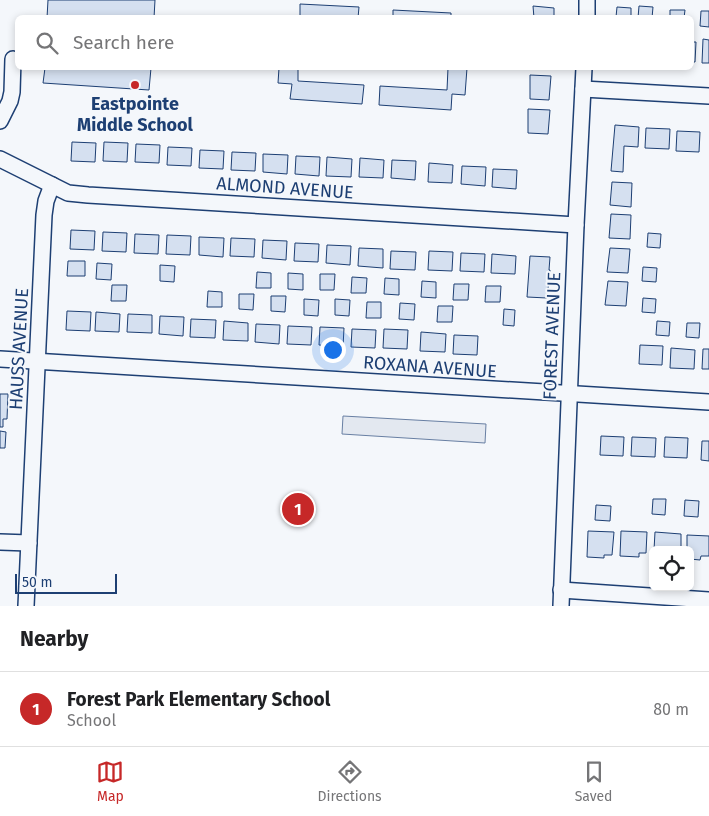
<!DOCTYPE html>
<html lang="en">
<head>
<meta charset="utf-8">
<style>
	:root { --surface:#fff; --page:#f6f6f6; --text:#202124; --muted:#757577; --line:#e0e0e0; --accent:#c62828 }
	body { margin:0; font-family:"Fira Sans",sans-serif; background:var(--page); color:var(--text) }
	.controls { position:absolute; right:15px; bottom:15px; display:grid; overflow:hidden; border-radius:8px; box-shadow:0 2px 8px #0003 }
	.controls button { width:45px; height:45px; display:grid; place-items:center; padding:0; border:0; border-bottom:1px solid var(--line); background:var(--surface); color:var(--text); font:25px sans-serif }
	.scale { position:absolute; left:15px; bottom:12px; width:102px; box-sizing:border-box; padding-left:5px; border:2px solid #1d3f73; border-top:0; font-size:14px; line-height:18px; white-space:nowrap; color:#1d3f73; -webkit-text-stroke:4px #f4f7fb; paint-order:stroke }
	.you { position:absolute; left:332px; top:349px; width:18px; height:18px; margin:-12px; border:4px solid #fff; border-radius:50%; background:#1a73e8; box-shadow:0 0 0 8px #1a73e833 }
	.badge { display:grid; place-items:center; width:32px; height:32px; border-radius:50%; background:var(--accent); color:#fff; font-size:16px; font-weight:700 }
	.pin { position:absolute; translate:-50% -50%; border:2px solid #fff; box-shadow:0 1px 5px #0006 }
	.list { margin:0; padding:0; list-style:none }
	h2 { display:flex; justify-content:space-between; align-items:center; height:65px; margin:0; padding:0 20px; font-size:21px }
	h2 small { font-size:16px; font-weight:400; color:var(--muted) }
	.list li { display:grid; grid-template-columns:32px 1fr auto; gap:15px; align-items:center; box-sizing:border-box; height:75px; padding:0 20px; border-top:1px solid var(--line) }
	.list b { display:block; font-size:19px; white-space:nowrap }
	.list p { margin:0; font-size:16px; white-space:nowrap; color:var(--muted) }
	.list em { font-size:16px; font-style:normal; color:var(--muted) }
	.icon { flex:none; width:28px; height:28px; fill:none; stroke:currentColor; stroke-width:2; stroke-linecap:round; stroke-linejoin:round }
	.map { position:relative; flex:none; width:709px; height:606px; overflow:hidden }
	.search { position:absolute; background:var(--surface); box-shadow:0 2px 8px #0003; left:15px; right:15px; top:15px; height:55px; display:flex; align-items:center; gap:12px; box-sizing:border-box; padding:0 18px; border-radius:8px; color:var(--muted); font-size:19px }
	.sheet { height:140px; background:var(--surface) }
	nav { display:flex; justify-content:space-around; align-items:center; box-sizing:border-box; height:70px; border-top:1px solid var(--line); background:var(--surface); font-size:14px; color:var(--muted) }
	nav a { display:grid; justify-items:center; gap:2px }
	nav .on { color:var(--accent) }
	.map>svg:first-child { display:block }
	.parking { fill:#e3e8f0; stroke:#687fa3 }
	.building { fill:#d5e0f0; stroke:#1d3f73 }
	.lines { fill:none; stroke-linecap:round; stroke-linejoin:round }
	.minor-casing { stroke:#1d3f73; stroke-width:18 }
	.minor { stroke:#f4f7fb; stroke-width:15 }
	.poi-dot { fill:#c62828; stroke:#f4f7fb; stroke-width:2 }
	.labels { text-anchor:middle; stroke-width:4; stroke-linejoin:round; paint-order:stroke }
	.poi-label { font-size:18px; font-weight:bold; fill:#1d3f73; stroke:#f4f7fb }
	.street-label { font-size:18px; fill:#1d3f73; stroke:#f4f7fb }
</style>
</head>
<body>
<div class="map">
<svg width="709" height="606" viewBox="0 0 709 606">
	<rect width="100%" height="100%" fill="#f4f7fb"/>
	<path class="parking" d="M343 416 486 424 485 443 342 434Z"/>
	<g class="building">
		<path d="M48 0H155L154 18H47Z"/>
		<path d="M300 4 359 7 358 18H300Z"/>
		<path d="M533 6 554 8V18H534Z"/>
		<path d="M639 6 653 7 652 18H638Z"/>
		<path d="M617 7 631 8V18L616 17Z"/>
		<path d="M393 10 451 13V18H393Z"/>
		<path d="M670 10H685L684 18H670Z"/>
		<path d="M701 11H709V27L700 26Z"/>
		<path d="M703 39 709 40V63H702Z"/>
		<path d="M692 42H696L695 62H692Z"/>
		<path d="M45 68H151L149 90 43 83Z"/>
		<path d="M279 68H298V81L364 85 362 104 290 99 292 84 278 83Z"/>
		<path d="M448 68H467L465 95 452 94 451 110 379 105 380 86 447 90Z"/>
		<path d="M530 75 551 76 549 100 530 99Z"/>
		<path d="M528 109 550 110 548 134 528 133Z"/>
		<path d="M615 125 639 127 638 147 624 146 623 172 611 171Z"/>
		<path d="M646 128 670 129 669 149 645 148Z"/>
		<path d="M677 131 700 132 699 152 676 151Z"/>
		<path d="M72 142 96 143 95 162 71 161Z"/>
		<path d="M104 142 128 143 127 162 103 161Z"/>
		<path d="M136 144 160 145 159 163 135 162Z"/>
		<path d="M168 147 192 148 191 166 167 165Z"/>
		<path d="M200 150 224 151 223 169 199 168Z"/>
		<path d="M232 152 256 153 255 171 231 170Z"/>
		<path d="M263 154 288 155 287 174 263 172Z"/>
		<path d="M296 156 320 157 319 176 295 174Z"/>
		<path d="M327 157 352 159 351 177 326 176Z"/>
		<path d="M360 158 384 160 383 178 359 177Z"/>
		<path d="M392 160 416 161 415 180 391 178Z"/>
		<path d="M429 163 453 165 452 183 428 182Z"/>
		<path d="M462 166 486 167 485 186 461 184Z"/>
		<path d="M493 169 517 170 516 189 492 187Z"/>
		<path d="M612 182 632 183 631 207 610 205Z"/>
		<path d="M611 214 631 215 630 239 609 238Z"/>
		<path d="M71 230 95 231 94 250 70 249Z"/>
		<path d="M103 232 127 233 126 252 102 251Z"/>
		<path d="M648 233 661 234 660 248 647 247Z"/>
		<path d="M135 234 159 235 158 254 134 253Z"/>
		<path d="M167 235 191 236 190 255 166 254Z"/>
		<path d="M199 237 224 238 223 257 199 255Z"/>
		<path d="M231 238 255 239 254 257 230 256Z"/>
		<path d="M263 240 287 241 286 260 262 258Z"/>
		<path d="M295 243 319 244 318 262 294 261Z"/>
		<path d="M327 245 351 246 350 265 326 263Z"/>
		<path d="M359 248 383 249V268L358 266Z"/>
		<path d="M610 248 630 249 628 273 607 272Z"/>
		<path d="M391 251 416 252 415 270 390 269Z"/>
		<path d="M429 251 453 252 452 271 428 270Z"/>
		<path d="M461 253 485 254 484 272 460 271Z"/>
		<path d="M492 254 516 256 515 274 491 273Z"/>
		<path d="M530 256 550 257 549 270H550L547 298 527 297Z"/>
		<path d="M68 261H85V276H67Z"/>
		<path d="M97 263 112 264 111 280 96 279Z"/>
		<path d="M160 265 175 266 174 282 160 281Z"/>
		<path d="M643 267 657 268 656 282 642 281Z"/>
		<path d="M257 272 271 273V288H256Z"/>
		<path d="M288 273 303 274V290L288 289Z"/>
		<path d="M320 274H335L334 290H320Z"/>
		<path d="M352 277 367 278 366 293H351Z"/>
		<path d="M385 278 399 279V295L384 294Z"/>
		<path d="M422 281 436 282V298L421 297Z"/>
		<path d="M608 281 628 282 626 306 605 305Z"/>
		<path d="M454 284H469L468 300H453Z"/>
		<path d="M112 285H127L126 301H111Z"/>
		<path d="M486 286H501L500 302H485Z"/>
		<path d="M208 291 222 292V307H207Z"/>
		<path d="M239 294H254L253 310 239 309Z"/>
		<path d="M271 296H286L285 312 271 311Z"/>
		<path d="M643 298 656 299 655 313 642 312Z"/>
		<path d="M304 299 319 300 318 316 304 315Z"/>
		<path d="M335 299 350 300 349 316 335 315Z"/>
		<path d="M367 302H381V318H366Z"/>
		<path d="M400 303 415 304 414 320 399 319Z"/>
		<path d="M438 306H453L452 322H437Z"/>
		<path d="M504 309 515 310 514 326 503 325Z"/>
		<path d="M67 311 91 312 90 331 66 330Z"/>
		<path d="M96 312 120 314 119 332 95 331Z"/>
		<path d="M128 314 152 315V333L127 332Z"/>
		<path d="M160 316 184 317 183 336 159 334Z"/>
		<path d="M191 319 216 320 215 338 190 337Z"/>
		<path d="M224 321 248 323V341L223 340Z"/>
		<path d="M657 321 670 322 669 336 656 335Z"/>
		<path d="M687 323H700L699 338 686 337Z"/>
		<path d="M256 324 280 325 279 344 255 342Z"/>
		<path d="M288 326 312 327 311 345 287 344Z"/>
		<path d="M320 327 344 328 343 347 319 345Z"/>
		<path d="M352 329 376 330 375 348 351 347Z"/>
		<path d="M384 329 408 330 407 349 383 348Z"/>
		<path d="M421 332 446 334 445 352 420 351Z"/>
		<path d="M454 335 478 336 477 355 453 354Z"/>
		<path d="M640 345 663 346 662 365 639 364Z"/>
		<path d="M671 348 695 350 694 369 670 368Z"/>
		<path d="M703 349H709V369H702Z"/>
		<path d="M0 394H8L7 419H3V427H0Z"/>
		<path d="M0 431 6 432 5 448H0Z"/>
		<path d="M601 436 624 437 623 456 600 455Z"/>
		<path d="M632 437 656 438 655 457 631 456Z"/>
		<path d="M665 437 688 438 687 458 664 457Z"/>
		<path d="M702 441H709V461L701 460Z"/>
		<path d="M653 499H666L665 515 652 514Z"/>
		<path d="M685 500 699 501 698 517 684 516Z"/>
		<path d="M596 505 611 506 610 521 595 520Z"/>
		<path d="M588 531 614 532 612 555H604V558L587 557Z"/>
		<path d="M621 531 647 532 646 553H639V557L620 556Z"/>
		<path d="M655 532 681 534V550H654Z"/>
		<path d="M687 535 709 536V556H701L700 560 690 559V550H687Z"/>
	</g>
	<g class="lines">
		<g class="minor-casing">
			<g id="minor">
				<path d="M587 18V0"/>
				<path d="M583 89 709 96"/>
				<path d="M0 121 10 101 12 92 13 59"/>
				<path d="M0 159 68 193 88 195 576 225"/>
				<path d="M0 359 709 402"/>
				<path d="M0 542 29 543"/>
				<path d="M561 590 709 600"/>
				<path d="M26 606 44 215 46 201 52 185"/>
				<path d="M561 606 576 225 584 68"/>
			</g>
		</g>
		<use href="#minor" class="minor"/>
	</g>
	<circle class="poi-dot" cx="135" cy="85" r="5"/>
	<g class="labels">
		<g class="poi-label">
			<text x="135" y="110">Eastpointe<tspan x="135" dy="21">Middle School</tspan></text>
		</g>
		<g class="street-label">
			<text transform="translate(285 188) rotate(4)" y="6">ALMOND AVENUE</text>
			<text transform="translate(552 336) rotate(-88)" y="6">FOREST AVENUE</text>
			<text transform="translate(19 349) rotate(-87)" y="6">HAUSS AVENUE</text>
			<text transform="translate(430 367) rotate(4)" y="6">ROXANA AVENUE</text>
		</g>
	</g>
</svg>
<div class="controls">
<button><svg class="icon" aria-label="locate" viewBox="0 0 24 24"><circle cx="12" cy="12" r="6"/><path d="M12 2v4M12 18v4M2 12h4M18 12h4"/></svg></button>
</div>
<div class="scale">50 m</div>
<div class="you"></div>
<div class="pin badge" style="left:298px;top:509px">1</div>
<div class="search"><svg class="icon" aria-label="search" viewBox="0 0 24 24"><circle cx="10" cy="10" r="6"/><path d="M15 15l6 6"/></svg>Search here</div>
</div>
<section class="sheet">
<h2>Nearby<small></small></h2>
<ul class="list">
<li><span class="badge">1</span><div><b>Forest Park Elementary School</b><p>School</p></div><em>80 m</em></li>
</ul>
</section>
<nav>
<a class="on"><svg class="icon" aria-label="map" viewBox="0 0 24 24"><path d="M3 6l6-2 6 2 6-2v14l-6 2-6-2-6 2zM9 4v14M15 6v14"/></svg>Map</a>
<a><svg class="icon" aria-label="directions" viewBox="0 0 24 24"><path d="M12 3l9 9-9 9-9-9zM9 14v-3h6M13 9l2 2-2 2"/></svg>Directions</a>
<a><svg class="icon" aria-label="saved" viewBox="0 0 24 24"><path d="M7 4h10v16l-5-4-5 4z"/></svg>Saved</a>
</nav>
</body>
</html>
